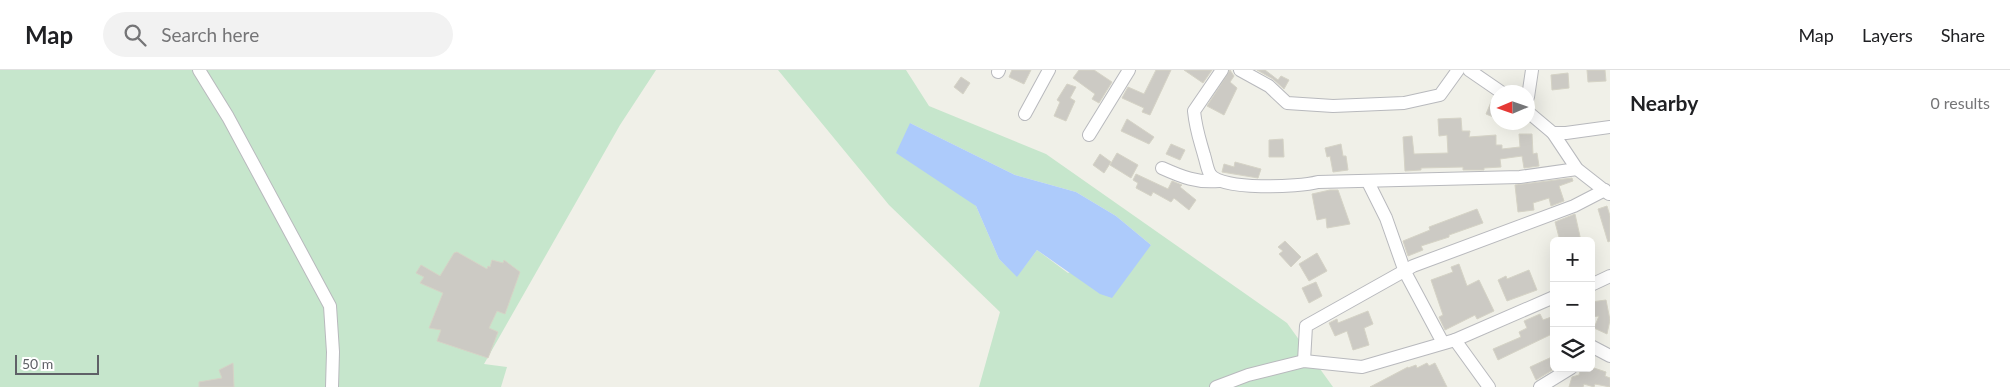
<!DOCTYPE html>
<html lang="en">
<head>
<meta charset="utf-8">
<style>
	:root { --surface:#fff; --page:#f2f2f2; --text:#202124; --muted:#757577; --line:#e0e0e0 }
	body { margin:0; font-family:Lato,sans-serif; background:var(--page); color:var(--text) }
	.controls { position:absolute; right:15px; bottom:15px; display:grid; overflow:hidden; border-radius:8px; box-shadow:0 5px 20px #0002 }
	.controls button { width:45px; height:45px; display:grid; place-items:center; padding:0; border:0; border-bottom:1px solid var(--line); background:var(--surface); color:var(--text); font:25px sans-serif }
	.compass { position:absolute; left:1490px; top:15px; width:45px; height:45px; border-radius:50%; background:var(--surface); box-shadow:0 5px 20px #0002; rotate:268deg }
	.scale { position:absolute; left:15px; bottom:12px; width:84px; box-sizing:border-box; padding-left:5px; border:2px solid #5f6167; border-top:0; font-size:14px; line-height:18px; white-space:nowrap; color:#5f6167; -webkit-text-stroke:4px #fff; paint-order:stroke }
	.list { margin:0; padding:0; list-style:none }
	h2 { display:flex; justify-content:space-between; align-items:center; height:65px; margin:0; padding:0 20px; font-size:21px }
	h2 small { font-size:16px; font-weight:400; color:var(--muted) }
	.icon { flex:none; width:28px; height:28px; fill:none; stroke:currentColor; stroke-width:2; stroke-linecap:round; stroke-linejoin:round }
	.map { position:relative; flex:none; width:1610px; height:317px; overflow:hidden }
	header { display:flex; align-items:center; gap:30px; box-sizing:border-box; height:70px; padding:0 25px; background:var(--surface); border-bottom:1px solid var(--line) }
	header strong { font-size:24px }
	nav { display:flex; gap:28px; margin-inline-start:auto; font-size:18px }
	.search { width:350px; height:45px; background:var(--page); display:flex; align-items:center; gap:12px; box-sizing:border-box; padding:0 18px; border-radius:28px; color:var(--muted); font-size:19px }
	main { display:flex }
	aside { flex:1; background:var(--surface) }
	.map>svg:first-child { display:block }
	.green { fill:#c6e6cc; fill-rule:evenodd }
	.water { fill:#adcbfb }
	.building { fill:#cccac4; stroke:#d5d3c6 }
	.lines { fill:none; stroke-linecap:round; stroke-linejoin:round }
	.street-casing { stroke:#b8b9bd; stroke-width:14 }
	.street { stroke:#fff; stroke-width:12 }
</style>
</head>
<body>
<header>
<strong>Map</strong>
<div class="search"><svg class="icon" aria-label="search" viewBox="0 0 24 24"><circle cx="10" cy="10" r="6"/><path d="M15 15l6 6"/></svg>Search here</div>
<nav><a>Map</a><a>Layers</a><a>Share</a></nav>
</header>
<main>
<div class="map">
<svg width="1610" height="317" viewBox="0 0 1610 317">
	<rect width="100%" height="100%" fill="#f0f0e8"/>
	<g class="green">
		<path d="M0 0H656L620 55 484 294 507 297 501 317H0Z"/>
		<path d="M778 0H906L929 36 1046 84 1287 253 1333 317H979L1000 242 889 135ZM910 53 1015 105 1076 122 1116 146 1151 175 1068 203 1037 180 1017 206 999 189 976 136Z"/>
	</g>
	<path class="water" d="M910 53 1015 105 1076 122 1116 146 1151 175 1112 228 1100 224 1037 180 1017 207 999 189 976 136 896 83Z"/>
	<g class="building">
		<path d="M1012 0H1031L1024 14 1009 7Z"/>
		<path d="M1079 0H1094L1112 12 1099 33 1092 29 1095 24 1073 8Z"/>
		<path d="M1156 0H1171L1150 45 1142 42 1144 38 1122 28 1128 17 1144 24Z"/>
		<path d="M1184 0H1212L1203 13Z"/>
		<path d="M1230 0 1234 6 1230 12 1237 18 1224 45 1207 36Z"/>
		<path d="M1257 0H1265L1278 10 1281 6 1289 10 1284 19 1273 9Z"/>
		<path d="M1587 0H1605L1606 11 1588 12Z"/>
		<path d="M1568 3 1569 18 1552 20 1551 5Z"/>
		<path d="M961 7 970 13 963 24 954 17Z"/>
		<path d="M1067 14 1076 17 1070 28 1075 31 1066 51 1054 46 1060 32 1057 30Z"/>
		<path d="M1491 32 1498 35V49L1486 44Z"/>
		<path d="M1461 48 1462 61H1470L1469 67 1496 65V75H1502V79L1520 77 1519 64H1532L1533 84 1537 83 1539 96 1524 98 1522 86 1500 89 1501 97 1484 98V100H1463V97L1421 98V100L1405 101 1403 67 1412 66 1414 84 1448 83 1447 65 1439 66 1438 49Z"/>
		<path d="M1127 49 1154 67 1149 74 1121 61Z"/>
		<path d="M1283 69 1284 87H1269V70Z"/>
		<path d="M1171 74 1185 80 1180 90 1166 84Z"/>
		<path d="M1341 74 1343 86H1346L1348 100 1333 102 1330 86 1327 87 1325 78Z"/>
		<path d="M1117 83 1138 95 1131 108 1110 95Z"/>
		<path d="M1100 84 1111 92 1104 103 1093 95Z"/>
		<path d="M1235 92 1261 99 1258 108 1222 102 1224 94 1234 97Z"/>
		<path d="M1136 104 1168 119 1172 111 1182 115 1180 117 1196 130 1189 140 1174 128 1171 132 1153 122 1151 126 1136 118 1138 113 1133 110Z"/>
		<path d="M1572 108 1573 111 1559 116 1564 131 1551 136 1549 128 1533 133 1534 140 1518 142 1515 115Z"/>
		<path d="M1330 120H1338L1350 154 1327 158 1326 148 1317 150 1312 124Z"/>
		<path d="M1607 136 1610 146V171L1608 172 1598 139Z"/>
		<path d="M1477 139 1483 153 1449 165V167L1421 176 1423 180 1408 186 1403 171 1430 160 1429 157Z"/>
		<path d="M1575 144 1581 171H1560L1555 152Z"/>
		<path d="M1285 171 1301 187 1291 197 1279 184 1283 181 1278 177Z"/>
		<path d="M457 182 487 199 488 196 490 197 492 190 503 193 504 190 520 202 505 244 497 241 489 258 498 262 488 288 437 271 441 260 429 258 443 223 420 213 424 207 416 203 421 195 440 206 454 183Z"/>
		<path d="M1317 183 1327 201 1309 211 1299 194Z"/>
		<path d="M1459 194 1467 216 1479 210 1494 241 1477 249 1475 245 1445 260 1439 247 1443 245 1431 210 1453 202 1451 197Z"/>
		<path d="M1529 200 1537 220 1507 231 1498 210 1506 206 1507 209Z"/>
		<path d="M1316 212 1322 226 1309 233 1302 218Z"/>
		<path d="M1606 230 1610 250 1607 264 1594 258 1599 246 1591 247V232Z"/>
		<path d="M1368 241 1373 254 1364 258 1369 275 1353 280 1347 261 1335 266 1329 253 1337 249 1338 253Z"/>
		<path d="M1540 244 1543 250 1554 246V263L1498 290 1493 279 1521 267 1519 262 1527 258 1524 251Z"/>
		<path d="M1554 286V299L1536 310 1530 297Z"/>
		<path d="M233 293 234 317H199V312L222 308 219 300Z"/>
		<path d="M1427 293 1429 296 1435 293 1447 317H1370L1408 297V298L1416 295 1417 298Z"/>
		<path d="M1581 298H1594L1606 302 1605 306 1610 308V317L1595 314 1594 317 1584 314 1583 317H1569L1572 307 1579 305Z"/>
	</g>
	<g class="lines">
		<g class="street-casing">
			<g id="street">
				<path d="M199 0 228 47 330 236 333 282 332 317"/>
				<path d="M1222 0 1194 41C1196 60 1199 67 1204 85 1206 91 1207 99 1210 104 1221 121 1299 117 1318 112L1520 107 1577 99"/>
				<path d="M1240 0 1269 16 1287 33 1333 36 1404 33 1440 25 1458 0"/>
				<path d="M1469 0 1501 22"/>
				<path d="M998 2 999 0"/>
				<path d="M1528 27 1532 0"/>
				<path d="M1528 42 1553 63 1577 99 1609 124"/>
				<path d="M1025 44 1049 0"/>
				<path d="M1553 63H1566L1610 57"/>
				<path d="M1089 65 1129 0"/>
				<path d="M1162 98C1182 107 1197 113 1219 111"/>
				<path d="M1368 112 1386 148 1405 202 1443 273"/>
				<path d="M1591 215 1610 206"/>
				<path d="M1455 270 1489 317"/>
				<path d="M1591 276 1610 286"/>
				<path d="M1304 291 1306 256 1413 196 1574 136 1605 120"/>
				<path d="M1216 317 1248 305 1304 291 1362 297 1455 270 1554 227"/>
				<path d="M1540 317 1571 298"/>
			</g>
		</g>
		<use href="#street" class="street"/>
	</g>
</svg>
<div class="controls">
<button>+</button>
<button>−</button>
<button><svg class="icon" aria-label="layers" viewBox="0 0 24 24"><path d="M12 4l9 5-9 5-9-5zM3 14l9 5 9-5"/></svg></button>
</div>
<svg class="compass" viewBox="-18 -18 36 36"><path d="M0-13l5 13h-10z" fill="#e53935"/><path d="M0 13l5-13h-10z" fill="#757577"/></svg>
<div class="scale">50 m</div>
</div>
<aside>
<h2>Nearby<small>0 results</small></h2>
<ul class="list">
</ul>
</aside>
</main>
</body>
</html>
